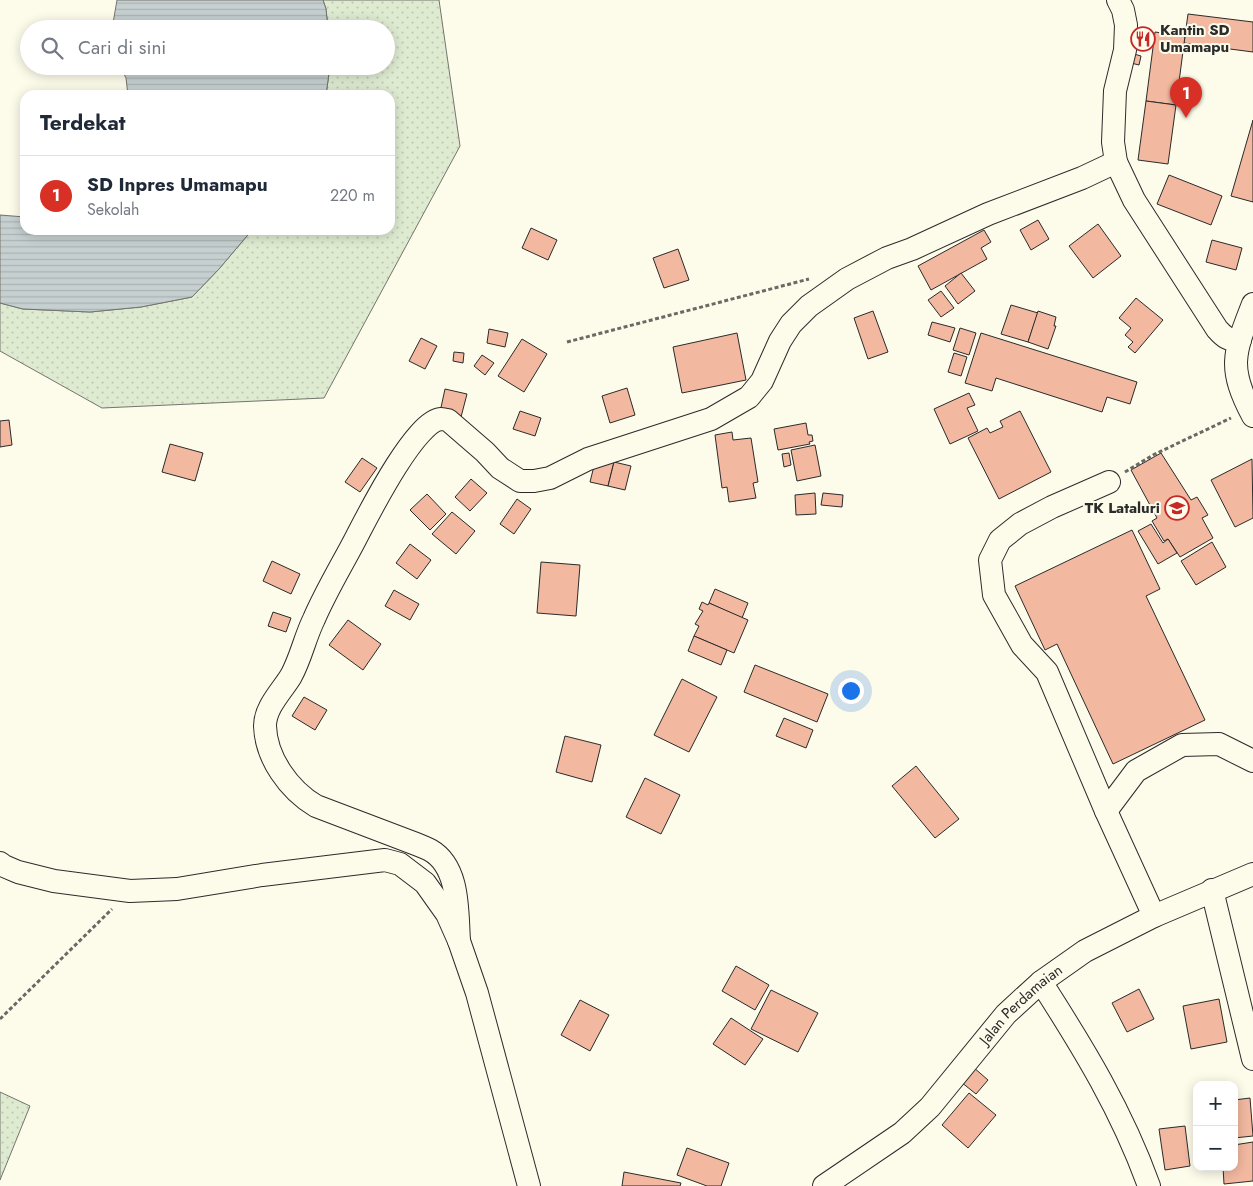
<!DOCTYPE html>
<html lang="id">
<head>
<meta charset="utf-8">
<style>
	:root { --surface:#fff; --page:#f6f6f7; --text:#1f2937; --muted:#747a83; --line:#e0e1e3; --accent:#d93025 }
	body { margin:0; font-family:Jost,sans-serif; background:var(--page); color:var(--text) }
	.controls { position:absolute; right:15px; bottom:15px; display:grid; overflow:hidden; border-radius:10px; box-shadow:0 2px 12px #0003 }
	.controls button { width:45px; height:45px; display:grid; place-items:center; padding:0; border:0; border-bottom:1px solid var(--line); background:var(--surface); color:var(--text); font:25px sans-serif }
	.you { position:absolute; left:850px; top:690px; width:18px; height:18px; margin:-12px; border:4px solid #fff; border-radius:50%; background:#1a73e8; box-shadow:0 0 0 8px #1a73e833 }
	.badge { display:grid; place-items:center; width:32px; height:32px; border-radius:50%; background:var(--accent); color:#fff; font-size:16px; font-weight:700 }
	.pin { position:absolute; translate:-50% -41px; filter:drop-shadow(0 1px 2px #0008) }
	.pin::after { content:''; position:absolute; top:26px; width:18px; height:15px; background:inherit; clip-path:polygon(0 0,100% 0,50% 100%) }
	.list { margin:0; padding:0; list-style:none }
	h2 { display:flex; justify-content:space-between; align-items:center; height:65px; margin:0; padding:0 20px; font-size:21px }
	h2 small { font-size:16px; font-weight:400; color:var(--muted) }
	.list li { display:grid; grid-template-columns:32px 1fr auto; gap:15px; align-items:center; box-sizing:border-box; height:80px; padding:0 20px; border-top:1px solid var(--line) }
	.list b { display:block; font-size:19px; white-space:nowrap }
	.list p { margin:0; font-size:16px; white-space:nowrap; color:var(--muted) }
	.list em { font-size:16px; font-style:normal; color:var(--muted) }
	.icon { flex:none; width:28px; height:28px; fill:none; stroke:currentColor; stroke-width:2; stroke-linecap:round; stroke-linejoin:round }
	.map { position:relative; flex:none; width:1253px; height:1186px; overflow:hidden }
	.search { position:absolute; background:var(--surface); box-shadow:0 2px 12px #0003; left:20px; top:20px; width:375px; height:55px; display:flex; align-items:center; gap:12px; box-sizing:border-box; padding:0 18px; border-radius:28px; color:var(--muted); font-size:19px }
	.panel { position:absolute; background:var(--surface); box-shadow:0 2px 12px #0003; left:20px; top:90px; width:375px; height:145px; border-radius:15px }
	.map>svg:first-child { display:block }
	.grass { fill:url(#grass-dots); stroke:#74746e }
	.water { fill:url(#water-rules); stroke:#74746e }
	.building { fill:#f2b8a0; stroke:#2b2b2b }
	.lines { fill:none; stroke-linecap:round; stroke-linejoin:round }
	.minor-casing { stroke:#2b2b2b; stroke-width:24 }
	.path { stroke:#6a6964; stroke-width:3; stroke-dasharray:4 2.5; stroke-linecap:butt }
	.minor { stroke:#fdfbea; stroke-width:22 }
	.labels { text-anchor:middle; stroke-width:4; stroke-linejoin:round; paint-order:stroke }
	.poi-label { font-size:15px; font-weight:bold; fill:#2b2b2b; stroke:#fdfbea; text-anchor:start }
	.street-label { font-size:15px; fill:#2b2b2b; stroke:#fdfbea }
</style>
</head>
<body>
<div class="map">
<svg width="1253" height="1186" viewBox="0 0 1253 1186">
	<defs>
		<pattern id="grass-dots" width="8" height="8" patternUnits="userSpaceOnUse" patternTransform="scale(1.25)"><rect width="8" height="8" fill="#deebd1"/><path d="M2 2h.1M6 6h.1" fill="none" stroke="#bfcab4" stroke-width="1.8" stroke-linecap="round"/></pattern>
		<pattern id="water-rules" width="6" height="5" patternUnits="userSpaceOnUse" patternTransform="scale(1.25)"><rect width="6" height="5" fill="#c7d0d0"/><path d="M0 2.5h6" fill="none" stroke="#abb3b3"/></pattern>
	</defs>
	<rect width="100%" height="100%" fill="#fdfbea"/>
	<g class="grass">
		<path d="M323 0H439L460 146 324 398 102 408 0 351V303L23 309 90 312 141 307 192 297 219 269 252 230H390V95H326L330 66H386V29H328L326 9Z"/>
		<path d="M0 1092 30 1106 0 1180Z"/>
	</g>
	<g class="water">
		<path d="M117 0H323L326 9 328 29H112Z"/>
		<path d="M120 66H330L326 95H128L126 78Z"/>
		<path d="M0 215 25 217V230H252L219 269 192 297 141 307 90 312 23 309 0 303Z"/>
	</g>
	<g class="building">
		<path d="M1188 14 1253 22V52L1184 43Z"/>
		<path d="M1155 32 1185 36 1176 105 1146 101Z"/>
		<path d="M1140 35 1147 36 1145 45 1138 43Z"/>
		<path d="M1134 54 1141 56 1139 65 1131 63Z"/>
		<path d="M1146 101 1176 105 1168 164 1138 160Z"/>
		<path d="M1253 120V202L1231 196Z"/>
		<path d="M1169 175 1222 196 1211 225 1157 204Z"/>
		<path d="M1038 220 1049 239 1031 250 1020 230Z"/>
		<path d="M1098 224 1121 256 1093 278 1069 246Z"/>
		<path d="M531 228 557 240 548 260 522 248Z"/>
		<path d="M984 230 991 242 981 248 987 259 931 290 918 266Z"/>
		<path d="M1212 240 1242 248 1236 270 1206 262Z"/>
		<path d="M678 249 689 280 664 288 653 258Z"/>
		<path d="M961 273 975 291 958 304 945 286Z"/>
		<path d="M941 291 954 308 941 317 928 300Z"/>
		<path d="M1136 298 1163 320 1135 353 1128 347 1133 342 1125 335 1131 328 1119 318Z"/>
		<path d="M1011 305 1038 313 1028 342 1001 334Z"/>
		<path d="M873 311 888 352 868 359 854 318Z"/>
		<path d="M1038 311 1056 317 1054 326H1056L1048 349 1028 342Z"/>
		<path d="M932 322 955 328 950 342 928 335Z"/>
		<path d="M960 328 976 333 969 355 953 350Z"/>
		<path d="M489 329 508 333 505 347 487 343Z"/>
		<path d="M737 333 746 380 682 393 673 347Z"/>
		<path d="M981 333 1137 382 1130 404 1107 397 1102 412 996 378 992 391 965 383Z"/>
		<path d="M421 338 437 346 425 369 409 361Z"/>
		<path d="M522 339 547 354 524 392 498 376Z"/>
		<path d="M454 352 464 353 463 363 453 361Z"/>
		<path d="M954 353 967 357 961 376 948 372Z"/>
		<path d="M482 355 494 363 485 375 474 366Z"/>
		<path d="M627 388 635 415 610 423 602 396Z"/>
		<path d="M445 389 467 394 461 417 440 412Z"/>
		<path d="M969 393 975 405 967 408 978 431 950 444 934 409Z"/>
		<path d="M520 411 541 418 535 436 513 429Z"/>
		<path d="M1020 411 1051 472 999 499 968 438 987 428 990 433 1003 427 1000 421Z"/>
		<path d="M9 420 12 445 0 447V421Z"/>
		<path d="M806 423 808 435H812L813 441 809 442 810 444 778 450 774 429Z"/>
		<path d="M732 432 733 440 751 438 758 482 753 483 756 498 729 502 727 487 722 488 715 435Z"/>
		<path d="M170 444 203 453 195 481 162 472Z"/>
		<path d="M815 445 821 476 797 481 791 450Z"/>
		<path d="M789 453 791 465 784 467 782 454Z"/>
		<path d="M1161 453 1191 500 1197 497 1208 515 1202 518 1213 538 1180 557 1168 539 1164 541 1152 521 1157 518 1131 470Z"/>
		<path d="M362 458 377 468 360 492 345 482Z"/>
		<path d="M596 458 614 462 608 486 590 482Z"/>
		<path d="M1252 459 1253 518 1235 527 1211 480Z"/>
		<path d="M614 462 631 466 625 490 608 486Z"/>
		<path d="M471 479 487 493 470 511 455 497Z"/>
		<path d="M815 493 816 514 796 515 795 495Z"/>
		<path d="M823 493 843 495 842 507 821 505Z"/>
		<path d="M427 494 446 514 430 530 410 510Z"/>
		<path d="M517 499 531 509 514 534 500 524Z"/>
		<path d="M452 512 475 531 456 554 432 534Z"/>
		<path d="M1151 524 1163 543 1168 539 1177 553 1158 564 1138 531Z"/>
		<path d="M1132 530 1160 589 1146 596 1205 720 1113 764 1057 644 1045 650 1015 586Z"/>
		<path d="M1212 542 1226 567 1196 585 1181 561Z"/>
		<path d="M410 544 431 560 417 579 396 563Z"/>
		<path d="M272 561 300 574 291 594 263 581Z"/>
		<path d="M541 562 580 565 576 616 537 613Z"/>
		<path d="M715 589 748 603 742 618 709 603Z"/>
		<path d="M394 590 419 604 410 620 385 606Z"/>
		<path d="M702 602 708 605 709 603 748 620 734 653 694 636 699 626 695 624 703 611 699 609Z"/>
		<path d="M273 612 291 618 286 632 268 626Z"/>
		<path d="M348 620 381 644 363 670 329 645Z"/>
		<path d="M694 636 727 650 721 665 688 651Z"/>
		<path d="M755 665 828 694 817 722 744 692Z"/>
		<path d="M682 679 717 697 689 752 654 735Z"/>
		<path d="M304 697 327 710 315 730 292 716Z"/>
		<path d="M784 718 813 730 806 748 776 736Z"/>
		<path d="M565 736 601 745 592 782 556 772Z"/>
		<path d="M916 766 959 819 935 838 892 786Z"/>
		<path d="M645 778 680 795 661 834 626 817Z"/>
		<path d="M736 966 769 985 755 1010 722 991Z"/>
		<path d="M1139 989 1154 1019 1127 1032 1112 1003Z"/>
		<path d="M771 990 818 1013 798 1052 751 1029Z"/>
		<path d="M1219 999 1227 1042 1191 1049 1183 1006Z"/>
		<path d="M580 1000 609 1015 590 1051 561 1035Z"/>
		<path d="M731 1018 763 1039 745 1065 713 1044Z"/>
		<path d="M973 1067 988 1080 976 1094 961 1082Z"/>
		<path d="M969 1093 996 1115 968 1148 942 1125Z"/>
		<path d="M1250 1098 1253 1136 1234 1138V1100Z"/>
		<path d="M1185 1126 1190 1166 1165 1170 1159 1129Z"/>
		<path d="M1253 1142V1181L1224 1184 1223 1167H1234V1145Z"/>
		<path d="M687 1148 729 1163 721 1186H707L677 1175Z"/>
		<path d="M624 1172 681 1183 680 1186H622Z"/>
	</g>
	<g class="lines">
		<g class="minor-casing">
			<g id="minor">
				<path d="M1118 0 1123 10 1126 25 1125 50 1115 91 1113 142 1116 162 1134 200 1217 329C1224 337 1229 341 1240 340"/>
				<path d="M1253 304C1234 353 1227 367 1253 416"/>
				<path d="M1109 482 1052 507 1020 524 1000 540 990 560 994 595 1022 645 1047 672 1106 811 1154 916"/>
				<path d="M1106 811 1136 771 1182 745 1219 744 1253 761"/>
				<path d="M0 863 4 866 18 872 54 881 130 891 177 889 262 875 385 860 400 864 425 883 447 914 459 941 477 993 529 1186"/>
				<path d="M1212 890 1253 1059"/>
				<path d="M459 941C457 912 460 867 430 850 426 848 421 846 416 844L316 806C289 790 266 758 265 726 265 707 282 691 291 676 301 658 305 637 314 619 326 591 342 565 356 538 368 515 415 421 441 419 443 419 446 420 448 420L485 452 500 468 520 481H534L550 478 588 459 711 419 749 397 762 381 780 341 791 324 809 306 847 279 887 258 912 249 988 214 1082 178 1116 162"/>
				<path d="M1041 982C1084 1049 1122 1111 1149 1186"/>
				<path id="s1" d="M824 1186 902 1133 930 1107 1006 1014 1041 982 1085 951 1154 916 1253 874"/>
			</g>
		</g>
		<g class="path">
			<path d="M567 342 809 279"/>
			<path d="M1125 472 1153 455 1231 418"/>
			<path d="M0 1019 112 909"/>
		</g>
		<use href="#minor" class="minor"/>
	</g>
	<defs>
		<g id="restaurant-ring" transform="scale(1.25)"><circle r="9.5" fill="#fdfbea" stroke="#c62828" stroke-width="1.5"/><path d="M-5-6h1v4h1v-4h1v4h1v-4h1v5L-1.5 .5V6h-2V.5L-5-1ZM5-6V6H3V1.5H1.5Q1.5-4 5-6Z" fill="#c62828"/></g>
		<g id="school-ring" transform="scale(1.25)"><circle r="9.5" fill="#fdfbea" stroke="#c62828" stroke-width="1.5"/><path d="M0-5L7-2L0 1L-7-2ZM-4 1L0 2.5L4 1V4Q0 6-4 4Z" fill="#c62828"/></g>
	</defs>
	<g fill-rule="evenodd">
		<use href="#restaurant-ring" x="1143" y="39"/>
		<use href="#school-ring" x="1177" y="508"/>
	</g>
	<g class="labels">
		<g class="poi-label">
			<text x="1160" y="35">Kantin SD<tspan x="1160" dy="17">Umamapu</tspan></text>
			<text x="1160" y="513" text-anchor="end">TK Lataluri</text>
		</g>
		<g class="street-label">
			<text dy="5" stroke="none"><textPath href="#s1" startOffset="270">Jalan Perdamaian</textPath></text>
		</g>
	</g>
</svg>
<div class="controls">
<button>+</button>
<button>−</button>
</div>
<div class="you"></div>
<div class="pin badge" style="left:1186px;top:118px">1</div>
<div class="search"><svg class="icon" aria-label="search" viewBox="0 0 24 24"><circle cx="10" cy="10" r="6"/><path d="M15 15l6 6"/></svg>Cari di sini</div>
<section class="panel">
<h2>Terdekat<small></small></h2>
<ul class="list">
<li><span class="badge">1</span><div><b>SD Inpres Umamapu</b><p>Sekolah</p></div><em>220 m</em></li>
</ul>
</section>
</div>
</body>
</html>
